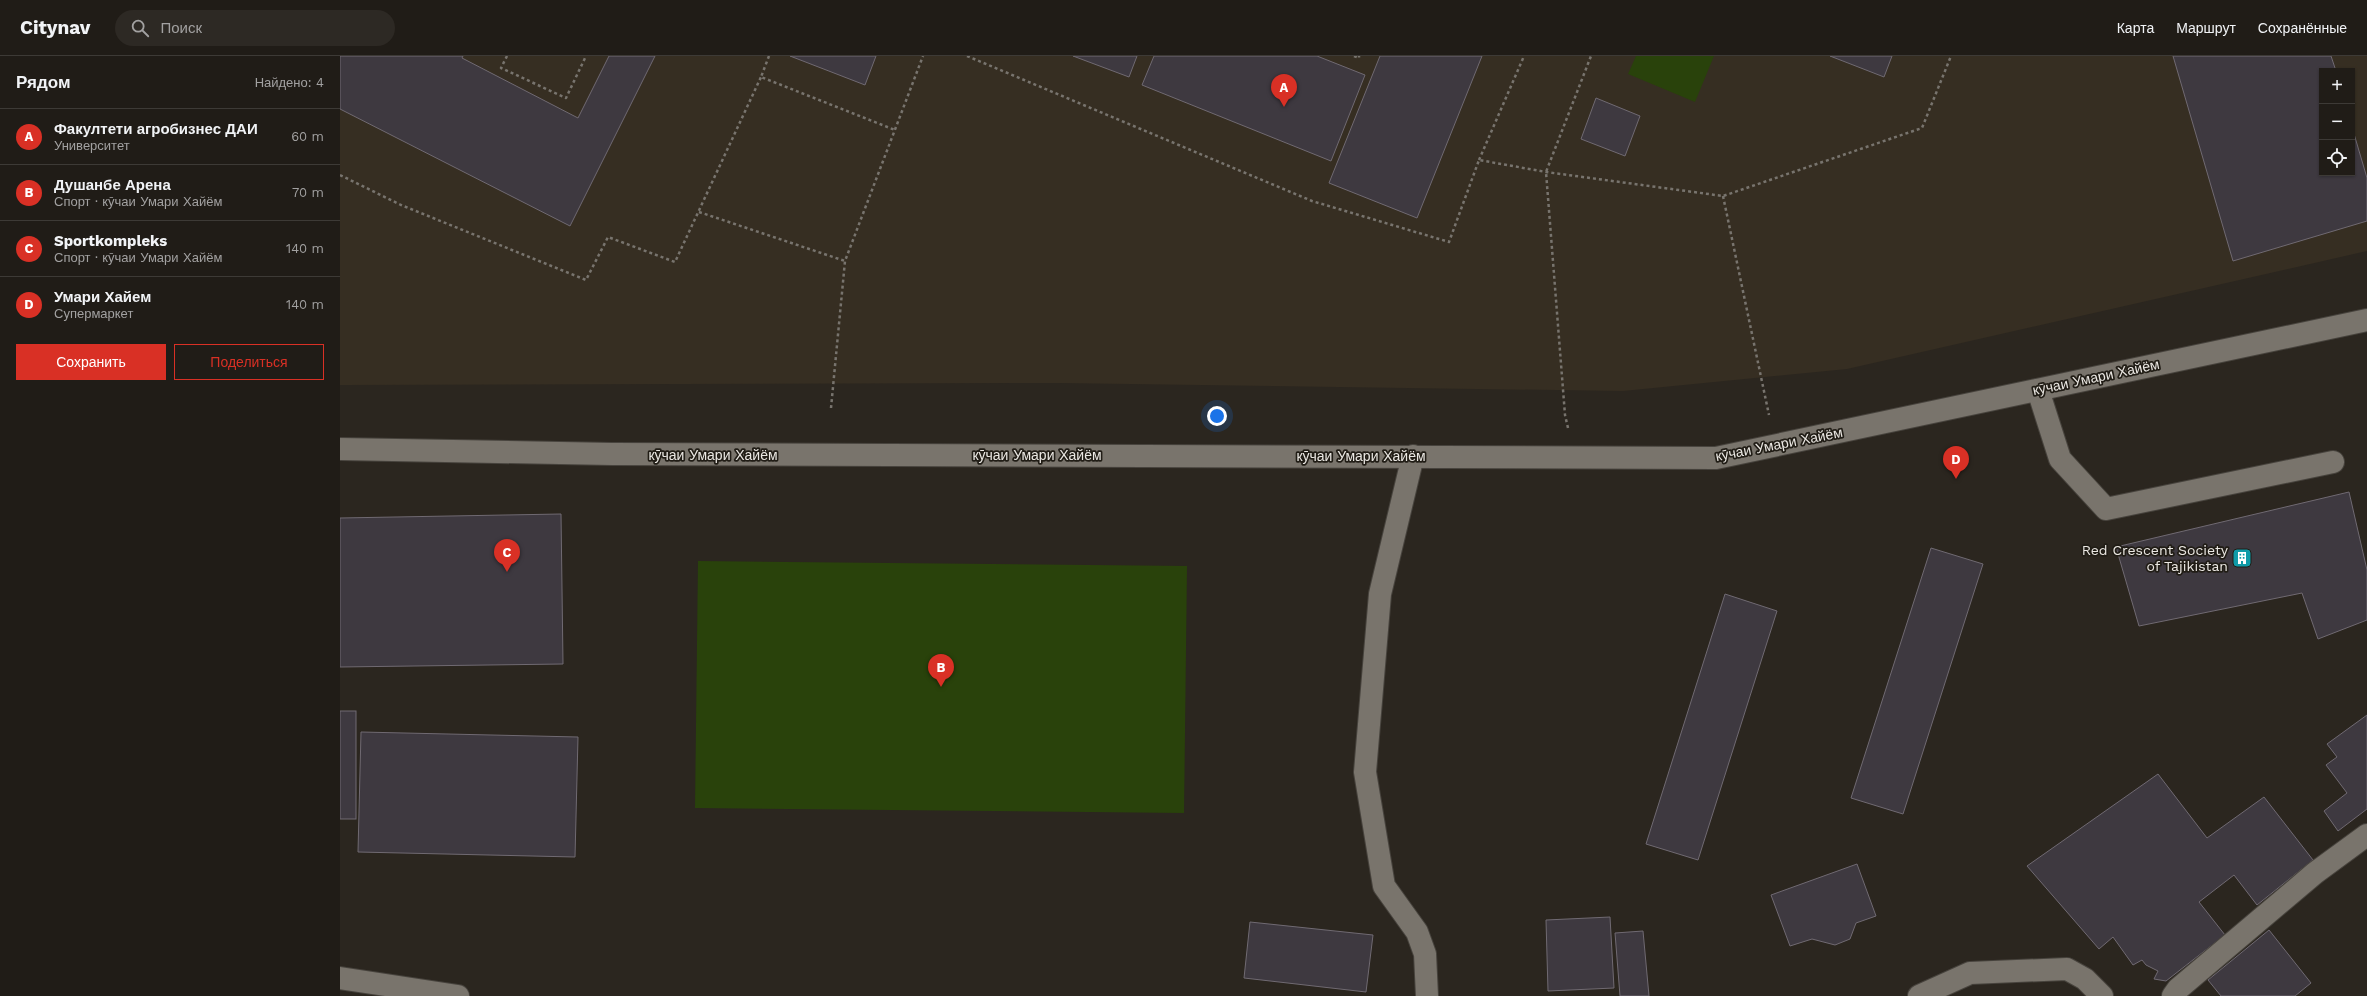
<!DOCTYPE html>
<html lang="ru">
<head>
<meta charset="utf-8">
<style>
	:root { --surface:#201c17; --page:#2d2924; --text:#f1f3f6; --muted:#a2a1a1; --line:#3d3a36; --accent:#d93025 }
	body { margin:0; font-family:"Work Sans",sans-serif; background:var(--page); color:var(--text) }
	.controls { position:absolute; right:12px; top:12px; display:grid; overflow:hidden; border-radius:0px; box-shadow:0 1px 3px #0004 }
	.controls button { width:36px; height:36px; display:grid; place-items:center; padding:0; border:0; border-bottom:1px solid var(--line); background:var(--surface); color:var(--text); font:20px sans-serif }
	.you { position:absolute; left:877px; top:360px; width:14px; height:14px; margin:-10px; border:3px solid #fff; border-radius:50%; background:#1a73e8; box-shadow:0 0 0 6px #1a73e833 }
	.badge { display:grid; place-items:center; width:26px; height:26px; border-radius:50%; background:var(--accent); color:#fff; font-size:13px; font-weight:700 }
	.pin { position:absolute; translate:-50% -33px; filter:drop-shadow(0 1px 2px #0008) }
	.pin::after { content:''; position:absolute; top:21px; width:14px; height:12px; background:inherit; clip-path:polygon(0 0,100% 0,50% 100%) }
	.list { margin:0; padding:0; list-style:none }
	h2 { display:flex; justify-content:space-between; align-items:center; height:52px; margin:0; padding:0 16px; font-size:17px }
	h2 small { font-size:13px; font-weight:400; color:var(--muted) }
	.list li { display:grid; grid-template-columns:26px 1fr auto; gap:12px; align-items:center; box-sizing:border-box; height:56px; padding:0 16px; border-top:1px solid var(--line) }
	.list b { display:block; font-size:15px; white-space:nowrap }
	.list p { margin:0; font-size:13px; white-space:nowrap; color:var(--muted) }
	.list em { font-size:13px; font-style:normal; color:var(--muted) }
	.actions { display:flex; gap:8px; padding:12px 16px }
	.actions a { flex:1; padding:9px 0; border:1px solid var(--accent); border-radius:0px; text-align:center; font-size:14px; color:var(--accent) }
	.actions .main { background:var(--accent); color:#fff }
	.icon { flex:none; width:22px; height:22px; fill:none; stroke:currentColor; stroke-width:2; stroke-linecap:round; stroke-linejoin:round }
	.map { position:relative; flex:none; width:2027px; height:940px; overflow:hidden }
	header { display:flex; align-items:center; gap:24px; box-sizing:border-box; height:56px; padding:0 20px; background:var(--surface); border-bottom:1px solid var(--line) }
	header strong { font-size:19px }
	nav { display:flex; gap:22px; margin-inline-start:auto; font-size:14px }
	.search { width:280px; height:36px; background:var(--page); display:flex; align-items:center; gap:10px; box-sizing:border-box; padding:0 14px; border-radius:22px; color:var(--muted); font-size:15px }
	main { display:flex }
	aside { flex:1; background:var(--surface) }
	.map>svg:first-child { display:block }
	.built { fill:#362e22; fill-rule:evenodd }
	.green { fill:#29420b }
	.building { fill:#3e3940; stroke:#706a72 }
	.lines { fill:none; stroke-linecap:round; stroke-linejoin:round }
	.minor-casing { stroke:#47433d; stroke-width:24 }
	.path { stroke:#78746e; stroke-width:2.5; stroke-dasharray:3 3; stroke-linecap:butt }
	.minor { stroke:#79746c; stroke-width:22 }
	.labels { text-anchor:middle; stroke-width:3.5; stroke-linejoin:round; paint-order:stroke }
	.street-label { font-size:14px; fill:#ebe8e3; stroke:#211d16 }
	.poi-label { font-size:14px; fill:#ebe8e3; stroke:#211d16; text-anchor:end }
</style>
</head>
<body>
<header>
<strong>Citynav</strong>
<div class="search"><svg class="icon" aria-label="search" viewBox="0 0 24 24"><circle cx="10" cy="10" r="6"/><path d="M15 15l6 6"/></svg>Поиск</div>
<nav><a>Карта</a><a>Маршрут</a><a>Сохранённые</a></nav>
</header>
<main>
<aside>
<h2>Рядом<small>Найдено: 4</small></h2>
<ul class="list">
<li><span class="badge">A</span><div><b>Факултети агробизнес ДАИ</b><p>Университет</p></div><em>60 m</em></li>
<li><span class="badge">B</span><div><b>Душанбе Арена</b><p>Спорт · кӯчаи Умари Хайём</p></div><em>70 m</em></li>
<li><span class="badge">C</span><div><b>Sportkompleks</b><p>Спорт · кӯчаи Умари Хайём</p></div><em>140 m</em></li>
<li><span class="badge">D</span><div><b>Умари Хайем</b><p>Супермаркет</p></div><em>140 m</em></li>
</ul>
<div class="actions"><a class="main">Сохранить</a><a>Поделиться</a></div>
</aside>
<div class="map">
<svg width="2027" height="940" viewBox="0 0 2027 940">
	<rect width="100%" height="100%" fill="#2b261f"/>
	<path class="built" d="M0 0H2027V195L1507 313 1283 335 718 327 0 329ZM1982 15H2012V117H1982Z"/>
	<g class="green">
		<path d="M1296 0H1374L1355 46 1288 18Z"/>
		<path d="M358 505 847 510 844 757 355 752Z"/>
	</g>
	<g class="building">
		<path d="M0 0H123L122 2 238 62 269 0H315L230 170 0 53Z"/>
		<path d="M450 0H536L525 29Z"/>
		<path d="M733 0H797L789 21Z"/>
		<path d="M814 0H977L1025 19 991 105 802 29Z"/>
		<path d="M1040 0H1142L1077 162 989 127Z"/>
		<path d="M1490 0H1552L1544 21Z"/>
		<path d="M1833 0H1991L1996 15H1982V117H2012V71L2027 122V165L1893 205Z"/>
		<path d="M1256 42 1300 60 1285 100 1241 83Z"/>
		<path d="M2009 436 2027 514V564L1978 583 1962 537 1799 570 1776 491Z"/>
		<path d="M221 458 223 608 0 611V462Z"/>
		<path d="M1591 492 1643 508 1563 758 1511 742Z"/>
		<path d="M1385 538 1437 555 1358 804 1306 788Z"/>
		<rect x="0" y="655" width="16" height="108"/>
		<path d="M2027 659V753L1998 775 1984 755 2007 737 1986 709 1997 701 1987 688Z"/>
		<path d="M21 676 238 681 235 801 18 796Z"/>
		<path d="M1818 718 1867 782 1924 741 1973 804 1917 849 1894 819 1859 846 1885 879 1826 925 1814 923 1818 915 1806 909 1802 904 1793 909 1773 881 1759 893 1687 810Z"/>
		<path d="M1517 808 1536 860 1516 867 1510 883 1495 889 1472 883 1450 890 1431 839Z"/>
		<path d="M1270 861 1274 932 1208 935 1206 864Z"/>
		<path d="M910 866 1033 879 1026 936 904 922Z"/>
		<path d="M1929 874 1971 927 1955 940H1881L1868 924Z"/>
		<path d="M1303 875 1309 940H1280L1275 877Z"/>
	</g>
	<g class="lines">
		<g class="minor-casing">
			<g id="minor">
				<path d="M1698 334 1720 403 1766 453 1993 406"/>
				<path d="M0 393 272 398 1376 402 2027 264"/>
				<path d="M1073 400 1040 538 1025 716 1044 830 1077 876 1085 898 1087 940"/>
				<path d="M0 922 118 940"/>
				<path d="M1579 940 1630 917 1727 913 1745 923 1762 940"/>
				<path d="M1833 940 1838 933 1975 817 2027 779"/>
			</g>
		</g>
		<g class="path">
			<path d="M167 0 161 12 226 42 246 0"/>
			<path d="M429 0 421 21 555 74"/>
			<path d="M627 0 972 145 1109 186 1139 104 1206 116 1383 140 1582 72 1611 0"/>
			<path d="M1014 0 1019 2V0"/>
			<path d="M1139 104 1184 0"/>
			<path d="M0 119 61 149 246 224 268 181 335 206 421 21"/>
			<path d="M1383 140 1429 359"/>
			<path d="M359 156 505 205"/>
			<path d="M491 352 505 205 583 0"/>
			<path d="M1228 372 1225 359 1206 116 1251 0"/>
		</g>
		<use href="#minor" class="minor"/>
	</g>
	<defs>
		<g id="building-square" transform="scale(1)"><rect x="-9" y="-9" width="18" height="18" rx="4" fill="#0f9aa8" stroke="#211d16"/><path d="M-4-6H4V6H1V3H-1V6H-4ZM-2.5-4.3h1.7v1.8h-1.7ZM.8-4.3h1.7v1.8H.8ZM-2.5-1h1.7V.8h-1.7ZM.8-1h1.7V.8H.8Z" fill="#fff"/></g>
	</defs>
	<g fill-rule="evenodd">
		<use href="#building-square" x="1902" y="502"/>
	</g>
	<g class="labels">
		<g class="street-label">
			<text transform="translate(1756 321) rotate(-12)" y="5">кӯчаи Умари Хайём</text>
			<text transform="translate(1439 388) rotate(-11)" y="5">кӯчаи Умари Хайём</text>
			<text x="373" y="404">кӯчаи Умари Хайём</text>
			<text x="697" y="404">кӯчаи Умари Хайём</text>
			<text x="1021" y="405">кӯчаи Умари Хайём</text>
		</g>
		<g class="poi-label">
			<text x="1888" y="499">Red Crescent Society<tspan x="1888" dy="16">of Tajikistan</tspan></text>
		</g>
	</g>
</svg>
<div class="controls">
<button>+</button>
<button>−</button>
<button><svg class="icon" aria-label="locate" viewBox="0 0 24 24"><circle cx="12" cy="12" r="6"/><path d="M12 2v4M12 18v4M2 12h4M18 12h4"/></svg></button>
</div>
<div class="you"></div>
<div class="pin badge" style="left:944px;top:51px">A</div>
<div class="pin badge" style="left:601px;top:631px">B</div>
<div class="pin badge" style="left:167px;top:516px">C</div>
<div class="pin badge" style="left:1616px;top:423px">D</div>
</div>
</main>
</body>
</html>
